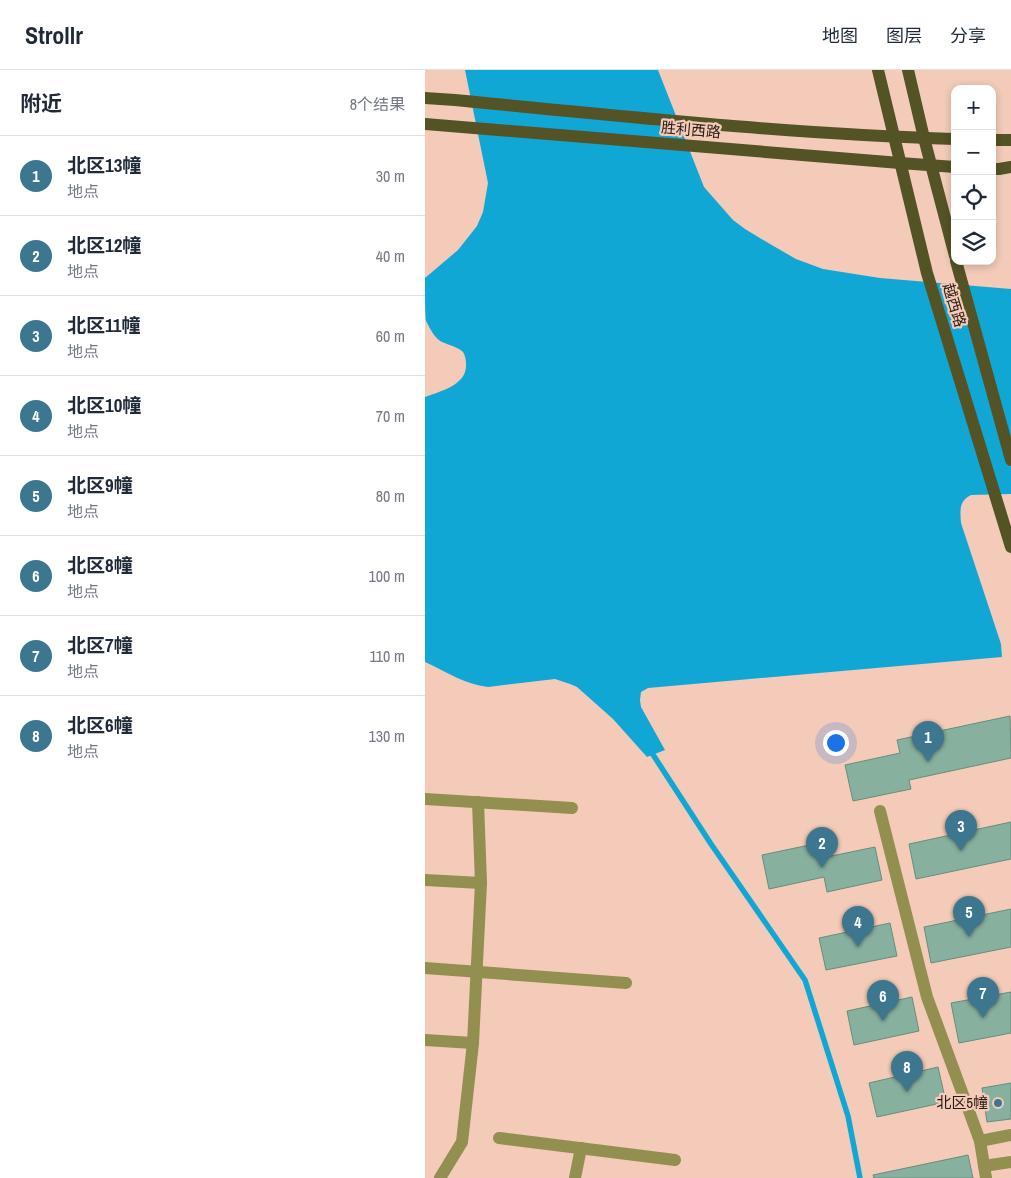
<!DOCTYPE html>
<html lang="zh">
<head>
<meta charset="utf-8">
<style>
	:root { --surface:#fff; --page:#f2f2f3; --text:#1f2937; --muted:#747a83; --line:#e0e1e3; --accent:#3c778f }
	body { margin:0; font-family:"Archivo Narrow","Noto Sans SC",sans-serif; background:var(--page); color:var(--text) }
	.controls { position:absolute; right:15px; top:15px; display:grid; overflow:hidden; border-radius:10px; box-shadow:0 2px 8px #0003 }
	.controls button { width:45px; height:45px; display:grid; place-items:center; padding:0; border:0; border-bottom:1px solid var(--line); background:var(--surface); color:var(--text); font:25px sans-serif }
	.you { position:absolute; left:410px; top:672px; width:18px; height:18px; margin:-12px; border:4px solid #fff; border-radius:50%; background:#1a73e8; box-shadow:0 0 0 8px #1a73e833 }
	.badge { display:grid; place-items:center; width:32px; height:32px; border-radius:50%; background:var(--accent); color:#fff; font-size:16px; font-weight:700 }
	.pin { position:absolute; translate:-50% -41px; filter:drop-shadow(0 1px 2px #0008) }
	.pin::after { content:''; position:absolute; top:26px; width:18px; height:15px; background:inherit; clip-path:polygon(0 0,100% 0,50% 100%) }
	.list { margin:0; padding:0; list-style:none }
	h2 { display:flex; justify-content:space-between; align-items:center; height:65px; margin:0; padding:0 20px; font-size:21px }
	h2 small { font-size:16px; font-weight:400; color:var(--muted) }
	.list li { display:grid; grid-template-columns:32px 1fr auto; gap:15px; align-items:center; box-sizing:border-box; height:80px; padding:0 20px; border-top:1px solid var(--line) }
	.list b { display:block; font-size:19px; white-space:nowrap }
	.list p { margin:0; font-size:16px; white-space:nowrap; color:var(--muted) }
	.list em { font-size:16px; font-style:normal; color:var(--muted) }
	.icon { flex:none; width:28px; height:28px; fill:none; stroke:currentColor; stroke-width:2; stroke-linecap:round; stroke-linejoin:round }
	.map { position:relative; flex:none; width:586px; height:1108px; overflow:hidden }
	header { display:flex; align-items:center; gap:30px; box-sizing:border-box; height:70px; padding:0 25px; background:var(--surface); border-bottom:1px solid var(--line) }
	header strong { font-size:24px }
	nav { display:flex; gap:28px; margin-inline-start:auto; font-size:18px }
	main { display:flex }
	aside { flex:1; background:var(--surface) }
	.map>svg:first-child { display:block }
	.water { fill:#11a7d5 }
	.lines { fill:none; stroke-linecap:round; stroke-linejoin:round }
	.stream { stroke:#11a7d5; stroke-width:5.5 }
	.building { fill:#87b09f; stroke:#658e7d }
	.minor { stroke:#928f50; stroke-width:12 }
	.major { stroke:#545326; stroke-width:12 }
	.poi-dot { fill:#3c778f; stroke:#f3cbb8; stroke-width:2 }
	.labels { text-anchor:middle; stroke-width:4.5; stroke-linejoin:round; paint-order:stroke }
	.street-label { font-size:15px; fill:#281a13; stroke:#f3cbb8 }
	.poi-label { font-size:15px; fill:#281a13; stroke:#f3cbb8; text-anchor:end }
</style>
</head>
<body>
<header>
<strong>Strollr</strong>
<nav><a>地图</a><a>图层</a><a>分享</a></nav>
</header>
<main>
<aside>
<h2>附近<small>8个结果</small></h2>
<ul class="list">
<li><span class="badge">1</span><div><b>北区13幢</b><p>地点</p></div><em>30 m</em></li>
<li><span class="badge">2</span><div><b>北区12幢</b><p>地点</p></div><em>40 m</em></li>
<li><span class="badge">3</span><div><b>北区11幢</b><p>地点</p></div><em>60 m</em></li>
<li><span class="badge">4</span><div><b>北区10幢</b><p>地点</p></div><em>70 m</em></li>
<li><span class="badge">5</span><div><b>北区9幢</b><p>地点</p></div><em>80 m</em></li>
<li><span class="badge">6</span><div><b>北区8幢</b><p>地点</p></div><em>100 m</em></li>
<li><span class="badge">7</span><div><b>北区7幢</b><p>地点</p></div><em>110 m</em></li>
<li><span class="badge">8</span><div><b>北区6幢</b><p>地点</p></div><em>130 m</em></li>
</ul>
</aside>
<div class="map">
<svg width="586" height="1108" viewBox="0 0 586 1108">
	<rect width="100%" height="100%" fill="#f3cbb8"/>
	<path class="water" d="M40 0H233L279 117 308 150 320 159 345 174 371 189 398 199 455 208 586 219V424L546 425C534 431 535 440 536 453L576 574 577 587 223 618 216 622 215 630 216 637 240 680 222 687 188 649 152 617 145 614 130 609 63 617C39 614 22 602 0 592V327C16 321 43 315 41 293 41 290 40 285 38 282 33 277 24 275 17 272 9 268 5 258 1 251 0 243 0 218 0 208L33 180 52 156 58 142 63 113Z"/>
	<g class="lines">
		<path class="stream" d="M225 680 286 774 380 910 423 1046 435 1108"/>
	</g>
	<g class="building">
		<path d="M585 646 586 688 484 710 486 719 428 731 420 695 475 683 472 670Z"/>
		<path d="M586 752V789L491 809 484 774Z"/>
		<path d="M394 773 397 788 450 777 457 810 402 822 399 807 344 819 337 785Z"/>
		<path d="M586 839V877L506 893 499 857Z"/>
		<path d="M465 853 472 886 401 900 394 868Z"/>
		<path d="M586 922V963L534 973 526 933Z"/>
		<path d="M487 927 494 961 429 975 422 941Z"/>
		<path d="M513 997 521 1032 452 1047 444 1013Z"/>
		<path d="M586 1013V1049L562 1052 557 1018Z"/>
		<path d="M543 1085 548 1108H449L448 1105Z"/>
	</g>
	<g class="lines">
		<g class="minor">
			<path d="M0 729 147 738"/>
			<path d="M53 732 56 813"/>
			<path d="M455 741 502 927 555 1071 561 1108"/>
			<path d="M0 810 56 813 48 973 0 970"/>
			<path d="M0 898 201 913"/>
			<path d="M74 1068 250 1090"/>
			<path d="M555 1071 586 1065"/>
			<path d="M559 1096 586 1092"/>
			<path d="M15 1108 37 1072 48 973"/>
			<path d="M150 1108 156 1078"/>
		</g>
		<g class="major">
			<path d="M453 0 502 203 586 477"/>
			<path d="M483 0 499 68 530 186"/>
			<path d="M0 28 30 30C196 46 363 64 530 69"/>
			<path d="M0 54 475 93 530 97"/>
			<path d="M567 70H586"/>
			<path d="M567 99H574L586 97"/>
			<path d="M531 191 586 390"/>
		</g>
	</g>
	<circle class="poi-dot" cx="573" cy="1033" r="5"/>
	<g class="labels">
		<g class="street-label">
			<text transform="translate(266 60) rotate(5)" y="5">胜利西路</text>
			<text transform="translate(529 235) rotate(73)" y="5">越西路</text>
		</g>
		<g class="poi-label">
			<text x="563" y="1038">北区5幢</text>
		</g>
	</g>
</svg>
<div class="controls">
<button>+</button>
<button>−</button>
<button><svg class="icon" aria-label="locate" viewBox="0 0 24 24"><circle cx="12" cy="12" r="6"/><path d="M12 2v4M12 18v4M2 12h4M18 12h4"/></svg></button>
<button><svg class="icon" aria-label="layers" viewBox="0 0 24 24"><path d="M12 4l9 5-9 5-9-5zM3 14l9 5 9-5"/></svg></button>
</div>
<div class="you"></div>
<div class="pin badge" style="left:503px;top:692px">1</div>
<div class="pin badge" style="left:397px;top:798px">2</div>
<div class="pin badge" style="left:536px;top:781px">3</div>
<div class="pin badge" style="left:433px;top:877px">4</div>
<div class="pin badge" style="left:544px;top:867px">5</div>
<div class="pin badge" style="left:458px;top:951px">6</div>
<div class="pin badge" style="left:558px;top:948px">7</div>
<div class="pin badge" style="left:482px;top:1022px">8</div>
</div>
</main>
</body>
</html>
